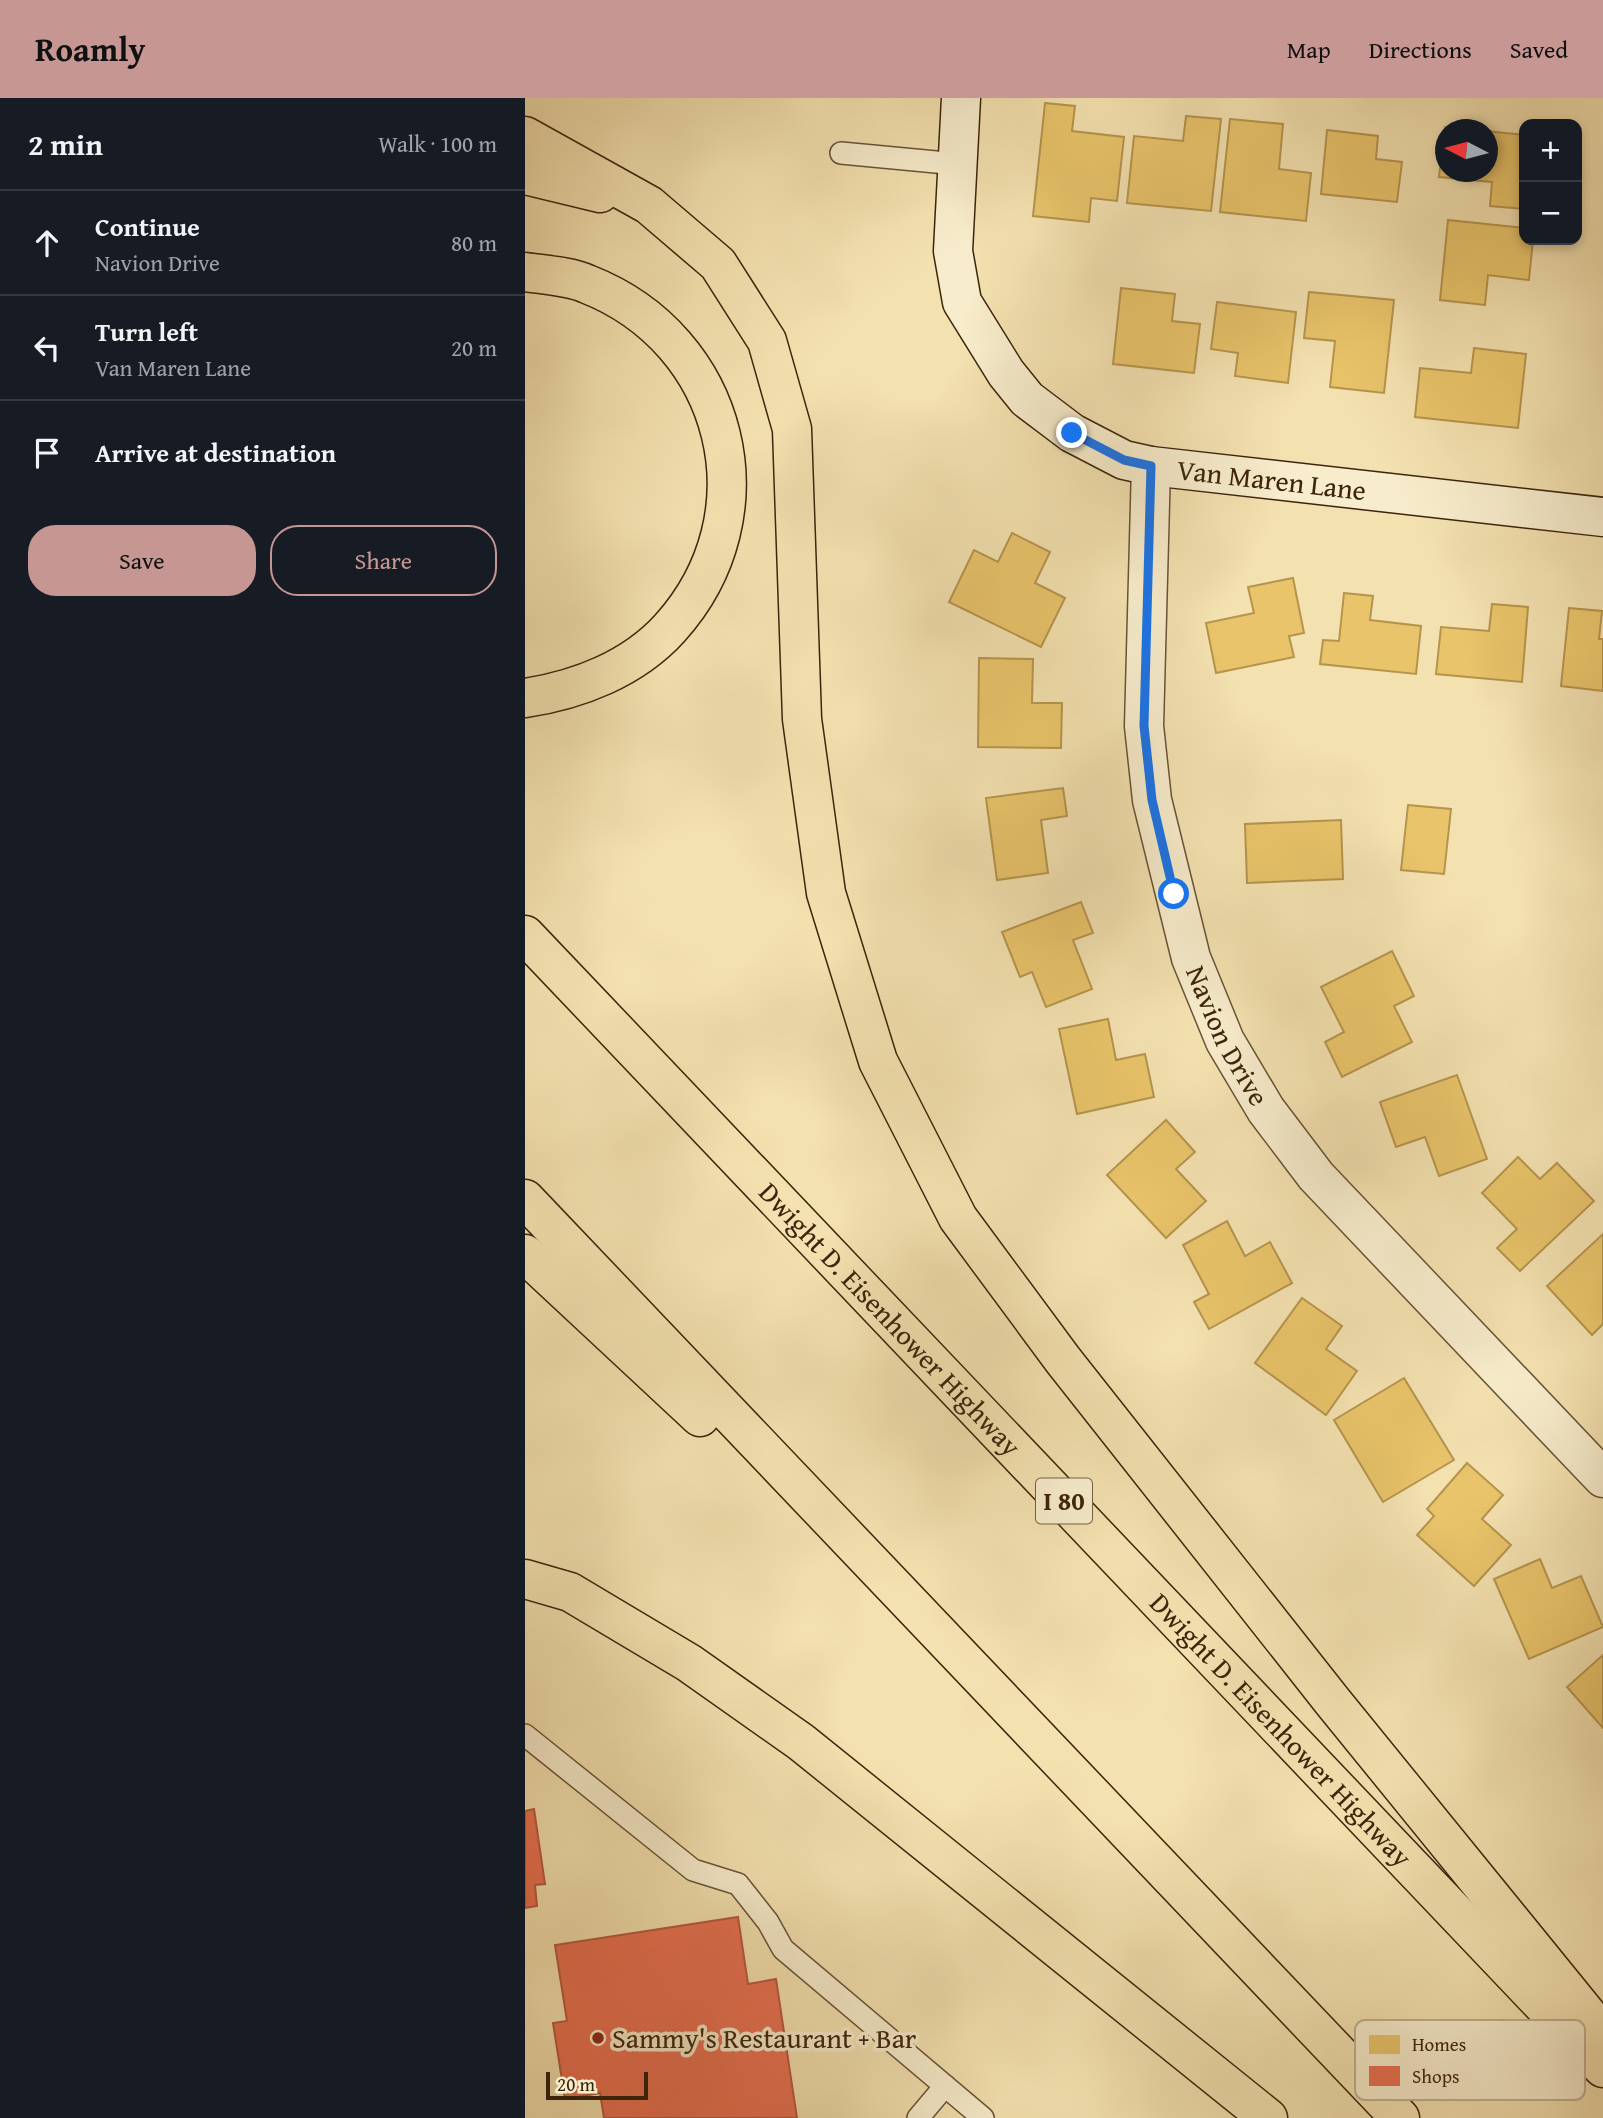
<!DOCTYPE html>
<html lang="en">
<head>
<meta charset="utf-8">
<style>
	:root { --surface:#171b24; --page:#242831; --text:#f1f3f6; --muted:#9ea1a6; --line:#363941; --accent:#c59692 }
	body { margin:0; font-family:"Gentium Book Plus",serif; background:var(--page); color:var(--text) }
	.controls { position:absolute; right:21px; top:21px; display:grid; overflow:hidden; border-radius:14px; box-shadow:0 4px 10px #0003 }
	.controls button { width:63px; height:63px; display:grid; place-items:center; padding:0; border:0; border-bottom:2px solid var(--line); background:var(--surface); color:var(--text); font:35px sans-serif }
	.compass { position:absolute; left:910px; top:21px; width:63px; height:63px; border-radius:50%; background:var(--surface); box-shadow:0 4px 10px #0003; rotate:276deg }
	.scale { position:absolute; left:21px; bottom:18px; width:102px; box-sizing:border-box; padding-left:7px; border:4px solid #3c240d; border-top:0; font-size:19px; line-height:24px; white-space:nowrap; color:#3c240d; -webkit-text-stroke:5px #f7eccb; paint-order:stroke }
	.stop { position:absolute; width:21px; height:21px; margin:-16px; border:5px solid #1a73e8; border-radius:50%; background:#fff }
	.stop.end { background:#1a73e8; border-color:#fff; box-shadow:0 2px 7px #0008 }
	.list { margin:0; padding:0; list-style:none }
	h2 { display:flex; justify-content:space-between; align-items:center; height:91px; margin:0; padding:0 28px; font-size:30px }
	h2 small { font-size:23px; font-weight:400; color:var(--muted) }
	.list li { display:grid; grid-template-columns:46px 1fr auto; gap:21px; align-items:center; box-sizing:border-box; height:105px; padding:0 28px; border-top:2px solid var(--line) }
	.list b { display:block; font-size:26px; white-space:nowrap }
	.list p { margin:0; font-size:23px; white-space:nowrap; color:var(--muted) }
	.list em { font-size:23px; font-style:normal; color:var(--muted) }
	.actions { display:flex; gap:14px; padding:21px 28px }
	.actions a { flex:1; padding:16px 0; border:2px solid var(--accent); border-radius:28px; text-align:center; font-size:24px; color:var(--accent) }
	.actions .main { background:var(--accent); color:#111 }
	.icon { flex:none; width:38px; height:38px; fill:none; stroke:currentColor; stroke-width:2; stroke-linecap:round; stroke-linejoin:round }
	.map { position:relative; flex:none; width:1078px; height:2020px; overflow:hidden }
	header { display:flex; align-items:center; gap:42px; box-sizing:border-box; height:98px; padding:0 35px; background:var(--accent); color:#111 }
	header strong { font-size:33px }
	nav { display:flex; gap:38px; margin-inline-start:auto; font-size:24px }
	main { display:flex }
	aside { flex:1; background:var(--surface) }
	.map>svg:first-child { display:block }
	.homes { fill:#e9c46a; stroke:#b5944e; stroke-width:2 }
	.shops { fill:#e76f51; stroke:#b4583d; stroke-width:2 }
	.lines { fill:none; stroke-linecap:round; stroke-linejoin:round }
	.service-casing { stroke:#6a5336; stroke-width:24 }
	.minor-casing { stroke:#6a5336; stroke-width:41 }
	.secondary-casing { stroke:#3c240d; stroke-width:41 }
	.motorway-casing { stroke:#3c240d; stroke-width:41 }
	.service { stroke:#f7eccb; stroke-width:21 }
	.minor { stroke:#f7eccb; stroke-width:38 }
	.secondary { stroke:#f7eccb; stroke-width:38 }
	.motorway { stroke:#f3e1af; stroke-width:38 }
	.route { stroke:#1a73e8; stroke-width:9 }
	.poi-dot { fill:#8f2418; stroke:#f7eccb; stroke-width:2.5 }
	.labels { text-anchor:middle; stroke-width:7; stroke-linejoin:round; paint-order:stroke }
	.shield { fill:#f7eccb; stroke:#746046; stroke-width:2 }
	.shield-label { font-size:26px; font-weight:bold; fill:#3c240d }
	.street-label { font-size:28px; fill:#3c240d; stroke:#f7eccb }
	.poi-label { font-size:28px; fill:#3c240d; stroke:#f7eccb; text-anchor:start }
	.key { fill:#f7eccb; stroke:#bfb092; stroke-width:2 }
	.key-label { font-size:19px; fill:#3c240d }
</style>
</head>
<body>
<header>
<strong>Roamly</strong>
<nav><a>Map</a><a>Directions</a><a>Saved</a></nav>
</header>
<main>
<aside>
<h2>2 min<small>Walk · 100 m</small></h2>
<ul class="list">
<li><svg class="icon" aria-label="ahead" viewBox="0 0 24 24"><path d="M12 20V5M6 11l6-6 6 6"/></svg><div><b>Continue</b><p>Navion Drive</p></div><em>80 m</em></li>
<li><svg class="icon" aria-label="left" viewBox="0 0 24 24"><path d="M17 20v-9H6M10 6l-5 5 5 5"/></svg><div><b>Turn left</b><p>Van Maren Lane</p></div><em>20 m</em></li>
<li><svg class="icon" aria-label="arrive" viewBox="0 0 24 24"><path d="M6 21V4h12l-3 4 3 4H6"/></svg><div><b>Arrive at destination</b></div></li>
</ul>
<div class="actions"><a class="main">Save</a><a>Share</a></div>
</aside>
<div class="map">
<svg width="1078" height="2020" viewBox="0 0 1078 2020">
	<rect width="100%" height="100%" fill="#f3e1af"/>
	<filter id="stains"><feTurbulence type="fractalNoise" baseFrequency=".00286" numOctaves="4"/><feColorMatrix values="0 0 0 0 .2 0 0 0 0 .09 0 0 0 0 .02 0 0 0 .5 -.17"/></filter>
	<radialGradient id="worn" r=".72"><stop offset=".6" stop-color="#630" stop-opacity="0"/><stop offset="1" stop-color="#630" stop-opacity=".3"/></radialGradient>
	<g class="homes">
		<path d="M520 5 550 8 547 33 599 39 592 103 566 100 564 124 508 118Z"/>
		<path d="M661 18 696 21 686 113 602 105 609 38 658 43Z"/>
		<path d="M705 21 758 26 754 71 786 75 781 123 695 114Z"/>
		<path d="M920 29 945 32H920V74H962V33L999 37V111L965 108 967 84 914 79Z"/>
		<path d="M802 32 853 38 851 61 877 64 872 104 796 96Z"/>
		<path d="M923 122 999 130V142H1008L1004 182 963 177 960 207 915 202Z"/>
		<path d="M596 190 650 196 647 223 675 226 669 275 588 266Z"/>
		<path d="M784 194 869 202 859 295 805 289 810 243 779 240Z"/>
		<path d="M692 204 771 214 763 285 710 278 713 255 686 251Z"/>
		<path d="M949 250 1001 256 993 330 890 319 895 270 946 275Z"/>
		<path d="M487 435 525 454 510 485 540 500 516 549 424 504 449 452 473 464Z"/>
		<path d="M768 480 779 535 764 538 769 559 691 575 681 525 729 515 723 489Z"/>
		<path d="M819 495 848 498 845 522 896 528 891 576 795 566 798 542 814 543Z"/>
		<path d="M967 506 1003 509 997 584 911 576 916 529 964 533Z"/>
		<path d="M1044 510 1077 513 1074 541H1078V593L1036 588Z"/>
		<path d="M454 560 508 561 507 605H537L536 650 453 649Z"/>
		<path d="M538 690 542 718 516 722 523 775 472 782 461 700Z"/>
		<path d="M883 707 926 711 919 776 876 772Z"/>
		<path d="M816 722 818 781 722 785 720 726Z"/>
		<path d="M556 804 568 835 548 842 567 891 521 909 507 874 495 879 477 834Z"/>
		<path d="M867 853 889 898 869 908 887 944 817 979 800 944 819 934 796 889Z"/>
		<path d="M583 921 591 962 620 956 629 999 552 1016 534 931Z"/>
		<path d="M932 977 962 1061 914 1078 900 1039 871 1049 855 1004Z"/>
		<path d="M641 1022 670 1054 651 1071 681 1103 641 1140 582 1077Z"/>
		<path d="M993 1059 1015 1081 1032 1065 1069 1103 995 1173 972 1150 992 1131 957 1095Z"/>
		<path d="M702 1123 720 1158 745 1144 767 1185 684 1231 669 1204 684 1196 658 1147Z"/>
		<path d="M1078 1136V1226L1067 1237 1022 1188Z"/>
		<path d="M777 1200 817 1228 801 1251 832 1273 801 1317 730 1265Z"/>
		<path d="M879 1280 929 1362 858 1404 809 1322Z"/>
		<path d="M942 1365 978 1397 957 1421 986 1447 949 1488 892 1437 909 1418 902 1411Z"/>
		<path d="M1015 1461 1027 1490 1056 1478 1078 1529 1004 1561 969 1481Z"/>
		<path d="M1078 1557V1630L1042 1589Z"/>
	</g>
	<g class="shops">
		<path d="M9 1711 20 1786 10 1787 12 1808 0 1810V1713Z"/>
		<path d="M213 1819 223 1886 251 1881 272 2020H79L75 1995 40 2001 28 1925 42 1923 30 1847Z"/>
	</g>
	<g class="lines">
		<g class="service-casing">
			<g id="service">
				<path d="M316 55 432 66"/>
				<path d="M0 1637 168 1772 213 1786 243 1824 258 1851 458 2020"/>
				<path d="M393 2020 420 1988"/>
			</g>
		</g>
		<g class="minor-casing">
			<g id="minor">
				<path id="s1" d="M626 368 619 628 627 702 666 860 700 943 741 1012 791 1078 1078 1380"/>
			</g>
		</g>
		<g class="secondary-casing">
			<g id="secondary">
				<path id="s2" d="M436 0 428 153 437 204 481 275 502 301 547 335 599 362 626 368 1078 419"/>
			</g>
		</g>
		<g class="motorway-casing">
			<g id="motorway">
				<path d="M0 38 124 107 193 166 242 243 267 331 277 621 301 795 353 963 433 1120 538 1262 808 1604 1078 1936"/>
				<path d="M0 77 75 95"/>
				<path d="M0 174C20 177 44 178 62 186 205 242 248 416 145 530 108 571 53 592 0 600"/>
				<path id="s3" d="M0 837 1078 1970"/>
				<path d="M0 1101 875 2020"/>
				<path d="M0 1156 175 1319"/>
				<path d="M0 1481 45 1494 164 1565 276 1644 743 2020"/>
			</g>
		</g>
		<use href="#service" class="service"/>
		<use href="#minor" class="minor"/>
		<use href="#secondary" class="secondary"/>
		<use href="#motorway" class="motorway"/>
	</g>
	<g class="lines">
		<path class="route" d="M547 335 599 362 626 368 619 628 627 702 649 796"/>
	</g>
	<circle class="poi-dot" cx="73" cy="1940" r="7"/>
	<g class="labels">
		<rect class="shield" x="511" y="1380.5" width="56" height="45" rx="5"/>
		<g class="shield-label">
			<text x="539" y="1412">I 80</text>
		</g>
		<g class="street-label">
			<text dy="10" stroke="none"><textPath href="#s2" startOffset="586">Van Maren Lane</textPath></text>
			<text dy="10" stroke="none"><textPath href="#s1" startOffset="583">Navion Drive</textPath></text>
			<text dy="10" stroke="none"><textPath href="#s3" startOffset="530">Dwight D. Eisenhower Highway</textPath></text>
			<text dy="10" stroke="none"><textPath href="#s3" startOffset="1097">Dwight D. Eisenhower Highway</textPath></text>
		</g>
		<g class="poi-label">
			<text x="87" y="1950">Sammy's Restaurant + Bar</text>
		</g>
	</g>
	<rect x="830" y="1922" width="230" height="80" rx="10" class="key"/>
	<rect x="844" y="1937" width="31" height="19" fill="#e9c46a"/>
	<rect x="844" y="1968" width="31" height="20" fill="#e76f51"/>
	<g class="key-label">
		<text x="887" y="1953">Homes</text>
		<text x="887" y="1985">Shops</text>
	</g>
	<rect width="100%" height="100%" filter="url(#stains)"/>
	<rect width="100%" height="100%" fill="url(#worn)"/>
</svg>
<div class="controls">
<button>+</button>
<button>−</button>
</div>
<svg class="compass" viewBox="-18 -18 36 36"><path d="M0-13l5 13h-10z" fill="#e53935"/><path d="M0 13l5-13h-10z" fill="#9ea1a6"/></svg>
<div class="scale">20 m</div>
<div class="stop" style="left:649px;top:796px"></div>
<div class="stop end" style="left:547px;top:335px"></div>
</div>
</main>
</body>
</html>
